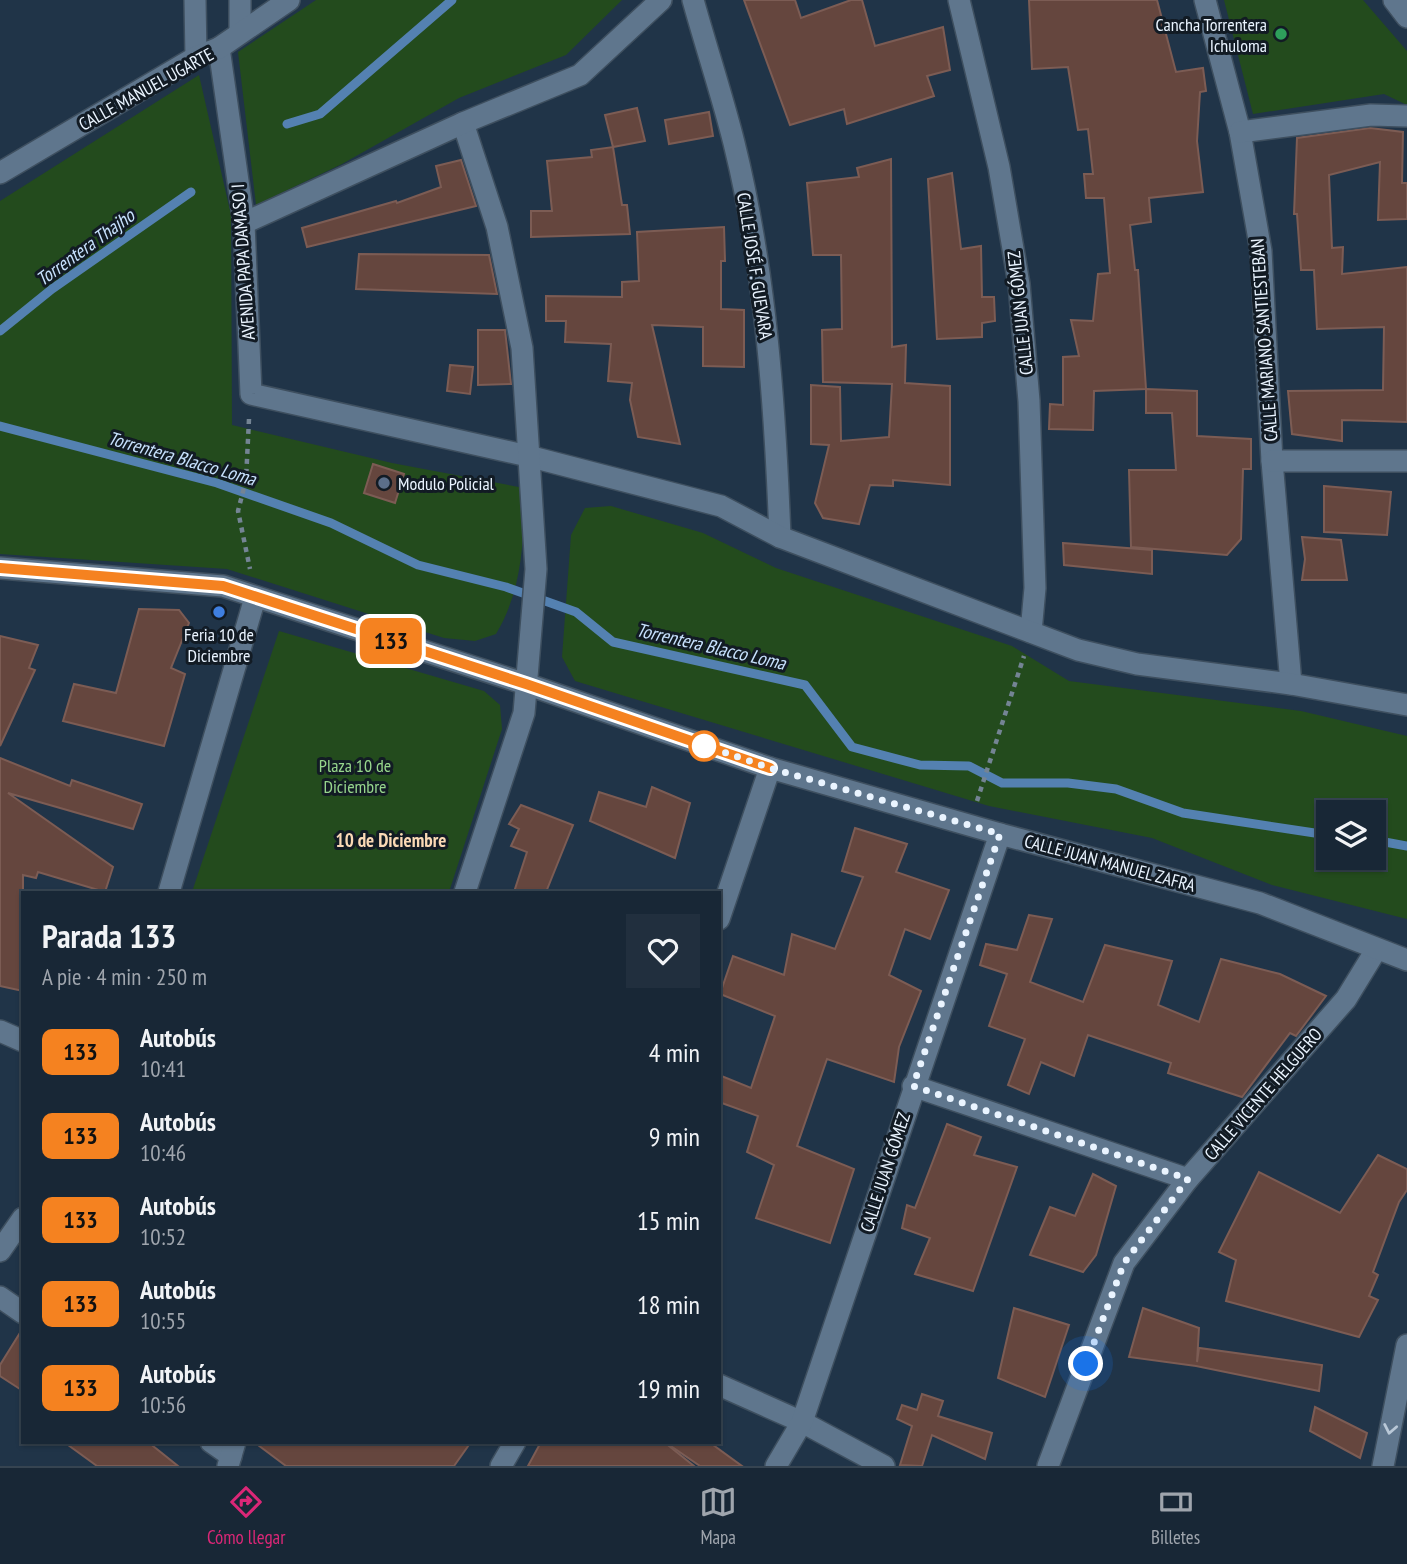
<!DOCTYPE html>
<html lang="es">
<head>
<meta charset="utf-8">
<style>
	:root { --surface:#182736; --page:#212f3e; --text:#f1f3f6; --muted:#9fa5ad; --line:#364451; --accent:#db2777 }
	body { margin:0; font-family:"PT Sans Narrow",sans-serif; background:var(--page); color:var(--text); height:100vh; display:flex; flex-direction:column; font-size:26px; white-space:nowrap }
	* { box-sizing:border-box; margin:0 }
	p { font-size:23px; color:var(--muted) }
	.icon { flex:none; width:38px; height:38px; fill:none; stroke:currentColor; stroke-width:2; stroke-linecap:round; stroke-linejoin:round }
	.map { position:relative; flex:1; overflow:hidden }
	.side { position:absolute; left:21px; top:891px; width:700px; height:553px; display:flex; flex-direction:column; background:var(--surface); border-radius:0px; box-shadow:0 2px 5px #0004,0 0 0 2px var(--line) }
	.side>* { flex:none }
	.badge { padding:0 14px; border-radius:10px; font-size:24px; line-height:46px }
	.tools { position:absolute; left:1316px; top:800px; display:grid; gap:14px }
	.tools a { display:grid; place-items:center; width:70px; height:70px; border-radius:0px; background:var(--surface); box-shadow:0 2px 5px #0004,0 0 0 2px var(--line); font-size:35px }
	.you { position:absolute; width:35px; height:35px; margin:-18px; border:5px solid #fff; border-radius:50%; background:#1a73e8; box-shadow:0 0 0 10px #1a73e833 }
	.map>.badge { position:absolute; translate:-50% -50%; box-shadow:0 0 0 4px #fff }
	.round { display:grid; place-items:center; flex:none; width:74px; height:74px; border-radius:0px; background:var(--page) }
	.head { display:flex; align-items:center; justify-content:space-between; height:119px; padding:0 21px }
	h1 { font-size:33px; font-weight:700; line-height:52px }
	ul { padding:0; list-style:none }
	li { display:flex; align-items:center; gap:21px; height:84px; padding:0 21px }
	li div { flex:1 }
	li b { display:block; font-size:26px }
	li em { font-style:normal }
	li .badge { min-width:77px; font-weight:700; text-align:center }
	.dock { display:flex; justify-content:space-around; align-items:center; height:98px; border-top:2px solid var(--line); background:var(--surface); font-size:19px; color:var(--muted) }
	.dock a { display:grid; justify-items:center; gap:4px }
	.dock .on { color:var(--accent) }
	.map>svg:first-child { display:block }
	.green { fill:#234b1d; fill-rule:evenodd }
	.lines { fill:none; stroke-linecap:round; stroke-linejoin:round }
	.stream { stroke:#5481b1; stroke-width:9 }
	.building { fill:#65463e; stroke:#7c5c54; stroke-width:2 }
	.street-casing { stroke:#3e4f5f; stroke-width:24 }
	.secondary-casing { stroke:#3e4f5f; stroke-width:24 }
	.path { stroke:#748494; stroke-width:4.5; stroke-dasharray:5 5; stroke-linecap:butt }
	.street { stroke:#5f768d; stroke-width:21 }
	.secondary { stroke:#5f768d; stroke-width:21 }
	.oneway { stroke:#b9c8d7 }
	.line-casing { stroke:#fff; stroke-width:16 }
	.line { stroke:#f58220; stroke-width:10 }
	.walk { stroke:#eaf4ff; stroke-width:7; stroke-dasharray:0 12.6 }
	.leisure-dot { fill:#2e9e5b; stroke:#121b24; stroke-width:2.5 }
	.service-dot { fill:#5c6f8a; stroke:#121b24; stroke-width:2.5 }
	.shop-dot { fill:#3f7fe0; stroke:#121b24; stroke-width:2.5 }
	.stop-dot { fill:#fff; stroke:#f58220; stroke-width:3.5 }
	.labels { text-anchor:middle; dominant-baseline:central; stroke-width:6; stroke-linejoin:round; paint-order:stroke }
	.poi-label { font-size:18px; fill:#eaf4ff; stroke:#121b24; text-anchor:end }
	.street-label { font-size:18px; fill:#eaf4ff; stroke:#121b24 }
	.park-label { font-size:18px; fill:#97d68c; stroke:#121b24 }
	.water-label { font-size:19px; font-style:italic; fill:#c8e2fe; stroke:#121b24 }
	.neighbourhood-label { font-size:19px; font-weight:bold; fill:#fad9b5; stroke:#121b24 }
</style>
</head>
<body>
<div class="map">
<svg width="1407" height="1466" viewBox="0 0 1407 1466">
	<rect width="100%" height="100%" fill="#203448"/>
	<g class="green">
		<polygon points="316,0 622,0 566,55 459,98 342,164 256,205 238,52"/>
		<polygon points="1224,0 1363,0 1407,51 1407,105 1384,94 1253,114"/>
		<path d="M199 75 231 215 232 425 392 463 524 488C524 539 523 589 496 634L475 641 444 638 227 569 0 554V201Z"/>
		<path d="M611 506 703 533 776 568 1012 646 1069 681 1301 711 1407 736V919L1272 885 1152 838 989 806 575 681 562 657 571 535 585 508ZM1328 812H1374V858H1328Z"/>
		<polygon points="279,631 484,691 500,705 502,729 449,892 192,892"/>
	</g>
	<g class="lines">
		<g class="stream">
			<polyline points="287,124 320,114 452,0"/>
			<polyline points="0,331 52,289 191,192"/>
			<polyline points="0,426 217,483 331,523 418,565 506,587 576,612 613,642 805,685 852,747 920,765 969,766 1002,783 1068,783 1116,789 1183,813 1328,835"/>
			<polyline points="1374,840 1407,846"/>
		</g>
	</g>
	<g class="building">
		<polygon points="744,0 795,0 801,18 851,0 862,0 875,46 943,27 950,70 927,76 934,96 847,124 844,109 790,125"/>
		<polygon points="1029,0 1157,0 1176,72 1203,68 1206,91 1200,92 1197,141 1203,192 1149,198 1151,222 1130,225 1135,270 1138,270 1146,389 1094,391 1093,430 1049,429 1050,404 1063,405 1063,357 1079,356 1071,320 1093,321 1098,274 1110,273 1104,198 1086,198 1084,174 1093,174 1088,129 1078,130 1068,67 1032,69"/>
		<polygon points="637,108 645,141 613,147 605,115"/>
		<polygon points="709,112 713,136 669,144 665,120"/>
		<polygon points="1370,128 1403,132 1402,183 1407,183 1407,219 1378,220 1380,162 1329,175 1332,248 1343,247 1342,274 1407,267 1407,422 1342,420 1342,441 1292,434 1288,391 1383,390 1384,327 1317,329 1314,270 1301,270 1297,214 1294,214 1297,138"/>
		<polygon points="613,147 622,205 627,205 630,234 531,237 531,211 552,211 547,161 592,157 591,150"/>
		<polygon points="891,159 892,347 906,345 905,383 950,386 950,485 893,480 893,486 870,485 859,524 823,518 815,503 829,445 811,444 811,385 840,387 841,441 889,437 892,384 823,382 822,330 842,329 841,255 813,255 807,183 859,177 857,168"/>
		<polygon points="461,160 476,206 307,247 302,228 396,201 397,203 441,187 436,166"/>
		<polygon points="952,173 961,249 981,246 982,297 994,297 995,321 982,323 982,337 937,339 928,179"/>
		<polygon points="724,227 725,261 721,261 721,309 744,310 744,367 703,366 703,327 652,325 680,444 638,437 630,400 632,383 608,381 611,344 565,342 566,321 546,321 546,296 622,297 622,282 639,281 637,232"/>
		<polygon points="359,254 489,255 497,294 356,289"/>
		<polygon points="478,330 505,330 511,384 478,385"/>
		<polygon points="450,365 473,367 470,394 447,391"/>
		<polygon points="1146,389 1197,391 1197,436 1251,439 1251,469 1243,469 1241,539 1227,555 1131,547 1129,470 1176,470 1172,413 1146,413"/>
		<polygon points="373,464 404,474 395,503 364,493"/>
		<polygon points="1324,486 1391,492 1387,535 1324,532"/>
		<polygon points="1302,537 1341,540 1347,580 1302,580 1305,559"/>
		<polygon points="1063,543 1152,550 1152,574 1064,565"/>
		<polygon points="139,609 179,610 189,623 171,668 185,674 164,746 63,721 74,684 116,693"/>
		<polygon points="0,636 38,645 29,668 35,670 0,746"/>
		<polygon points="0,758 70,786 72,780 142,804 133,829 8,793 113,867 105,892 38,872 36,878 23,875 23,991 0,986"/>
		<polygon points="652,787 690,803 675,858 590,821 599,792 646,807"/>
		<polygon points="521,805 573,825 546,892 514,892 527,852 511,846 519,829 509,824"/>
		<polygon points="855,828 907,844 896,872 949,890 930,939 905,929 889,975 921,991 899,1047 894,1082 827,1059 797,1146 854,1169 830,1243 756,1218 774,1165 747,1152 758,1116 719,1102 719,1075 751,1088 775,1016 720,994 733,956 784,975 792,934 835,949 863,877 842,871"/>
		<polygon points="1029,915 1052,919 1030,982 1083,1002 1105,945 1172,961 1158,1005 1199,1022 1221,959 1280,974 1326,996 1296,1036 1290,1033 1242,1097 1168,1073 1171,1063 1088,1035 1074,1076 1041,1062 1029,1094 1008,1085 1025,1039 989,1026 1007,974 980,965 986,944 1017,950"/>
		<polygon points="947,1124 981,1137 974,1155 1017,1167 973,1291 915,1274 930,1238 902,1228 907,1205 915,1208"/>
		<polygon points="1378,1155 1407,1169 1407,1190 1399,1202 1373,1272 1378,1275 1369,1296 1378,1300 1359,1337 1226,1301 1236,1260 1219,1252 1259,1172 1340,1213"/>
		<polygon points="1093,1174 1116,1186 1096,1255 1083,1272 1030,1255 1050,1207 1075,1216"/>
		<polygon points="1014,1308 1069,1325 1045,1397 998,1378"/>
		<polygon points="1143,1308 1199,1328 1197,1362 1199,1348 1322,1365 1319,1391 1196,1366 1129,1357"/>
		<polygon points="23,1328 23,1391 0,1376 0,1365"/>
		<polygon points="922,1394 943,1401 938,1416 992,1433 985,1459 932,1435 922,1466 900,1465 912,1426 897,1419 902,1405 917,1410"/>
		<polygon points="1315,1407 1367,1433 1360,1458 1310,1431"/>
		<polygon points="64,1442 148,1442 178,1466 97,1466"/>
		<polygon points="254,1442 471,1442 454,1466 286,1466"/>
		<polygon points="541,1442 664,1442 694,1466 528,1466"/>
		<polygon points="665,1442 709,1442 742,1466 700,1466"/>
	</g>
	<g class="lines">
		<g class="street-casing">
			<g id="street">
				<polyline points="195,0 196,57"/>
				<polyline points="240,0 240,33"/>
				<path d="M693 0C706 47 722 95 734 143 766 272 775 405 780 537"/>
				<polyline points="959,0 999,167 1019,284 1029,401 1035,588 1031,632"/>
				<polyline points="1205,0 1240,132 1261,251 1272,461 1291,684"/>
				<polyline points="1394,0 1407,17"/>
				<polyline points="219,48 244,223 251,394 528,456 721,506 780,537 1078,650 1137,664 1291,684 1407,705"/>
				<polyline points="463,123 497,227 522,348 536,569 524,713 465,892"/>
				<polyline points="1240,132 1371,115 1407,116"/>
				<polyline points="0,173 196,57 219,48 289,0"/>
				<polyline points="244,223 463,123 580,75 661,0"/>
				<polyline points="1272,461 1407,461"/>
				<polyline points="169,892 255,598"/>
				<polyline points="719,919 770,768"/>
				<polyline points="0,1031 23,1041"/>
				<polyline points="913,1086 1188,1179"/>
				<polyline points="0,1251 23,1218"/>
				<polyline points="0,1297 23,1313"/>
				<polyline points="719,1385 802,1422 884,1466"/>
				<polyline points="211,1442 231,1456"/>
				<polyline points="228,1466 235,1442"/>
				<polyline points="501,1466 515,1442"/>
				<polyline points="776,1466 802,1422 1000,834"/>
				<polyline points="1048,1466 1124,1263 1188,1179 1346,999 1376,950"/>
				<polyline points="1383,1466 1407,1345"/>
			</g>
		</g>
		<g class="secondary-casing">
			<polyline id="secondary" points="0,568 223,586 526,684 770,768 1000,834 1260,903 1407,960"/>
		</g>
		<g class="path">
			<polyline points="249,419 246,480 238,511 250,569"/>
			<polyline points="977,801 1024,656"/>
		</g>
		<use href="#street" class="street"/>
		<use href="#secondary" class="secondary"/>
	</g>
	<defs><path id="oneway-chevron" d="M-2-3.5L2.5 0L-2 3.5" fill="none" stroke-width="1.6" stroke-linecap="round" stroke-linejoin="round" transform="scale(1.75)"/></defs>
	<use class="oneway" href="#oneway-chevron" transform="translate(1390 1429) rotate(101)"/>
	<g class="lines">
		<g class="line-casing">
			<polyline id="line" points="0,568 223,586 526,684 770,768"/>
		</g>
		<use href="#line" class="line"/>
		<polyline class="walk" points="704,746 697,743 770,768 1000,834 913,1086 1188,1179 1124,1263 1086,1364"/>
	</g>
	<circle class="leisure-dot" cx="1281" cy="34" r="7"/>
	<circle class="service-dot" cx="384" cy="483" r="7"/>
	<circle class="shop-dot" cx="219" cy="612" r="7"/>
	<circle class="stop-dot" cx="704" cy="746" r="14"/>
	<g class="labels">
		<g class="poi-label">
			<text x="1267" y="24">Cancha Torrentera<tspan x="1267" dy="21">Ichuloma</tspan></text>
			<text x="398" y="483" text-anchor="start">Modulo Policial</text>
			<text x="219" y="634" text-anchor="middle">Feria 10 de<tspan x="219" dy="21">Diciembre</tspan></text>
		</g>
		<g class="street-label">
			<text transform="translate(146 89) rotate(-29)">CALLE MANUEL UGARTE</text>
			<text transform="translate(243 262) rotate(-94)">AVENIDA PAPA DAMASO I</text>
			<text transform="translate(755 266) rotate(81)">CALLE JOSÉ F. GUEVARA</text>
			<text transform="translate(1020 313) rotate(-96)">CALLE JUAN GÓMEZ</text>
			<text transform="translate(1264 340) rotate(-94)">CALLE MARIANO SANTIESTEBAN</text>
			<text transform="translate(1110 863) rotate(15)">CALLE JUAN MANUEL ZAFRA</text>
			<text transform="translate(1263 1094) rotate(-49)">CALLE VICENTE HELGUERO</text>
			<text transform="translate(885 1172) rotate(-72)">CALLE JUAN GÓMEZ</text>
		</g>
		<g class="park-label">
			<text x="355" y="765">Plaza 10 de<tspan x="355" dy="21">Diciembre</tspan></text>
		</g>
		<g class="water-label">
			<text transform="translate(85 247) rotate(-36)">Torrentera Thajho</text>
			<text transform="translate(182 458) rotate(16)">Torrentera Blacco Loma</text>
			<text transform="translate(711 646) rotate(13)">Torrentera Blacco Loma</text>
		</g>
		<g class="neighbourhood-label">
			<text x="391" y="840">10 de Diciembre</text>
		</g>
	</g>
</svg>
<div class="tools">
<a><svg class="icon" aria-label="layers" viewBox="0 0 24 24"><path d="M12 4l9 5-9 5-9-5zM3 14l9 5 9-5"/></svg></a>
</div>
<div class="you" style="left:1086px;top:1364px"></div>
<b class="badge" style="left:391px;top:641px;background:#f58220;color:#111">133</b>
<section class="side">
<div class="head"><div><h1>Parada 133</h1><p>A pie · 4 min · 250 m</p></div><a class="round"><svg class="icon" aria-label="heart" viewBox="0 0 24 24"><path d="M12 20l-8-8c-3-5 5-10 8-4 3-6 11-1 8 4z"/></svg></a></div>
<ul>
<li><span class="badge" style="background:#f58220;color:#111">133</span><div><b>Autobús</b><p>10:41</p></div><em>4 min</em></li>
<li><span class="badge" style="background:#f58220;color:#111">133</span><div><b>Autobús</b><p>10:46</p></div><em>9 min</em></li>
<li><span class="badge" style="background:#f58220;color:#111">133</span><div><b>Autobús</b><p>10:52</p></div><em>15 min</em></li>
<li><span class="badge" style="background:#f58220;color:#111">133</span><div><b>Autobús</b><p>10:55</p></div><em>18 min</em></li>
<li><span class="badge" style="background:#f58220;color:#111">133</span><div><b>Autobús</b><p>10:56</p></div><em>19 min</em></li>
</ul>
</section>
</div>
<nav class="dock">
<a class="on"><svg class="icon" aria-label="directions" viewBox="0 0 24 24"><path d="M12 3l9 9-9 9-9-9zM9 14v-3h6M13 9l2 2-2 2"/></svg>Cómo llegar</a>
<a><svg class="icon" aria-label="map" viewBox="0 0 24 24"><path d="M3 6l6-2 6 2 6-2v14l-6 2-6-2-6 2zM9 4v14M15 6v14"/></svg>Mapa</a>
<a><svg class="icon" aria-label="tickets" viewBox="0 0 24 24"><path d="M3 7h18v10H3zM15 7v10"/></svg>Billetes</a>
</nav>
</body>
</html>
